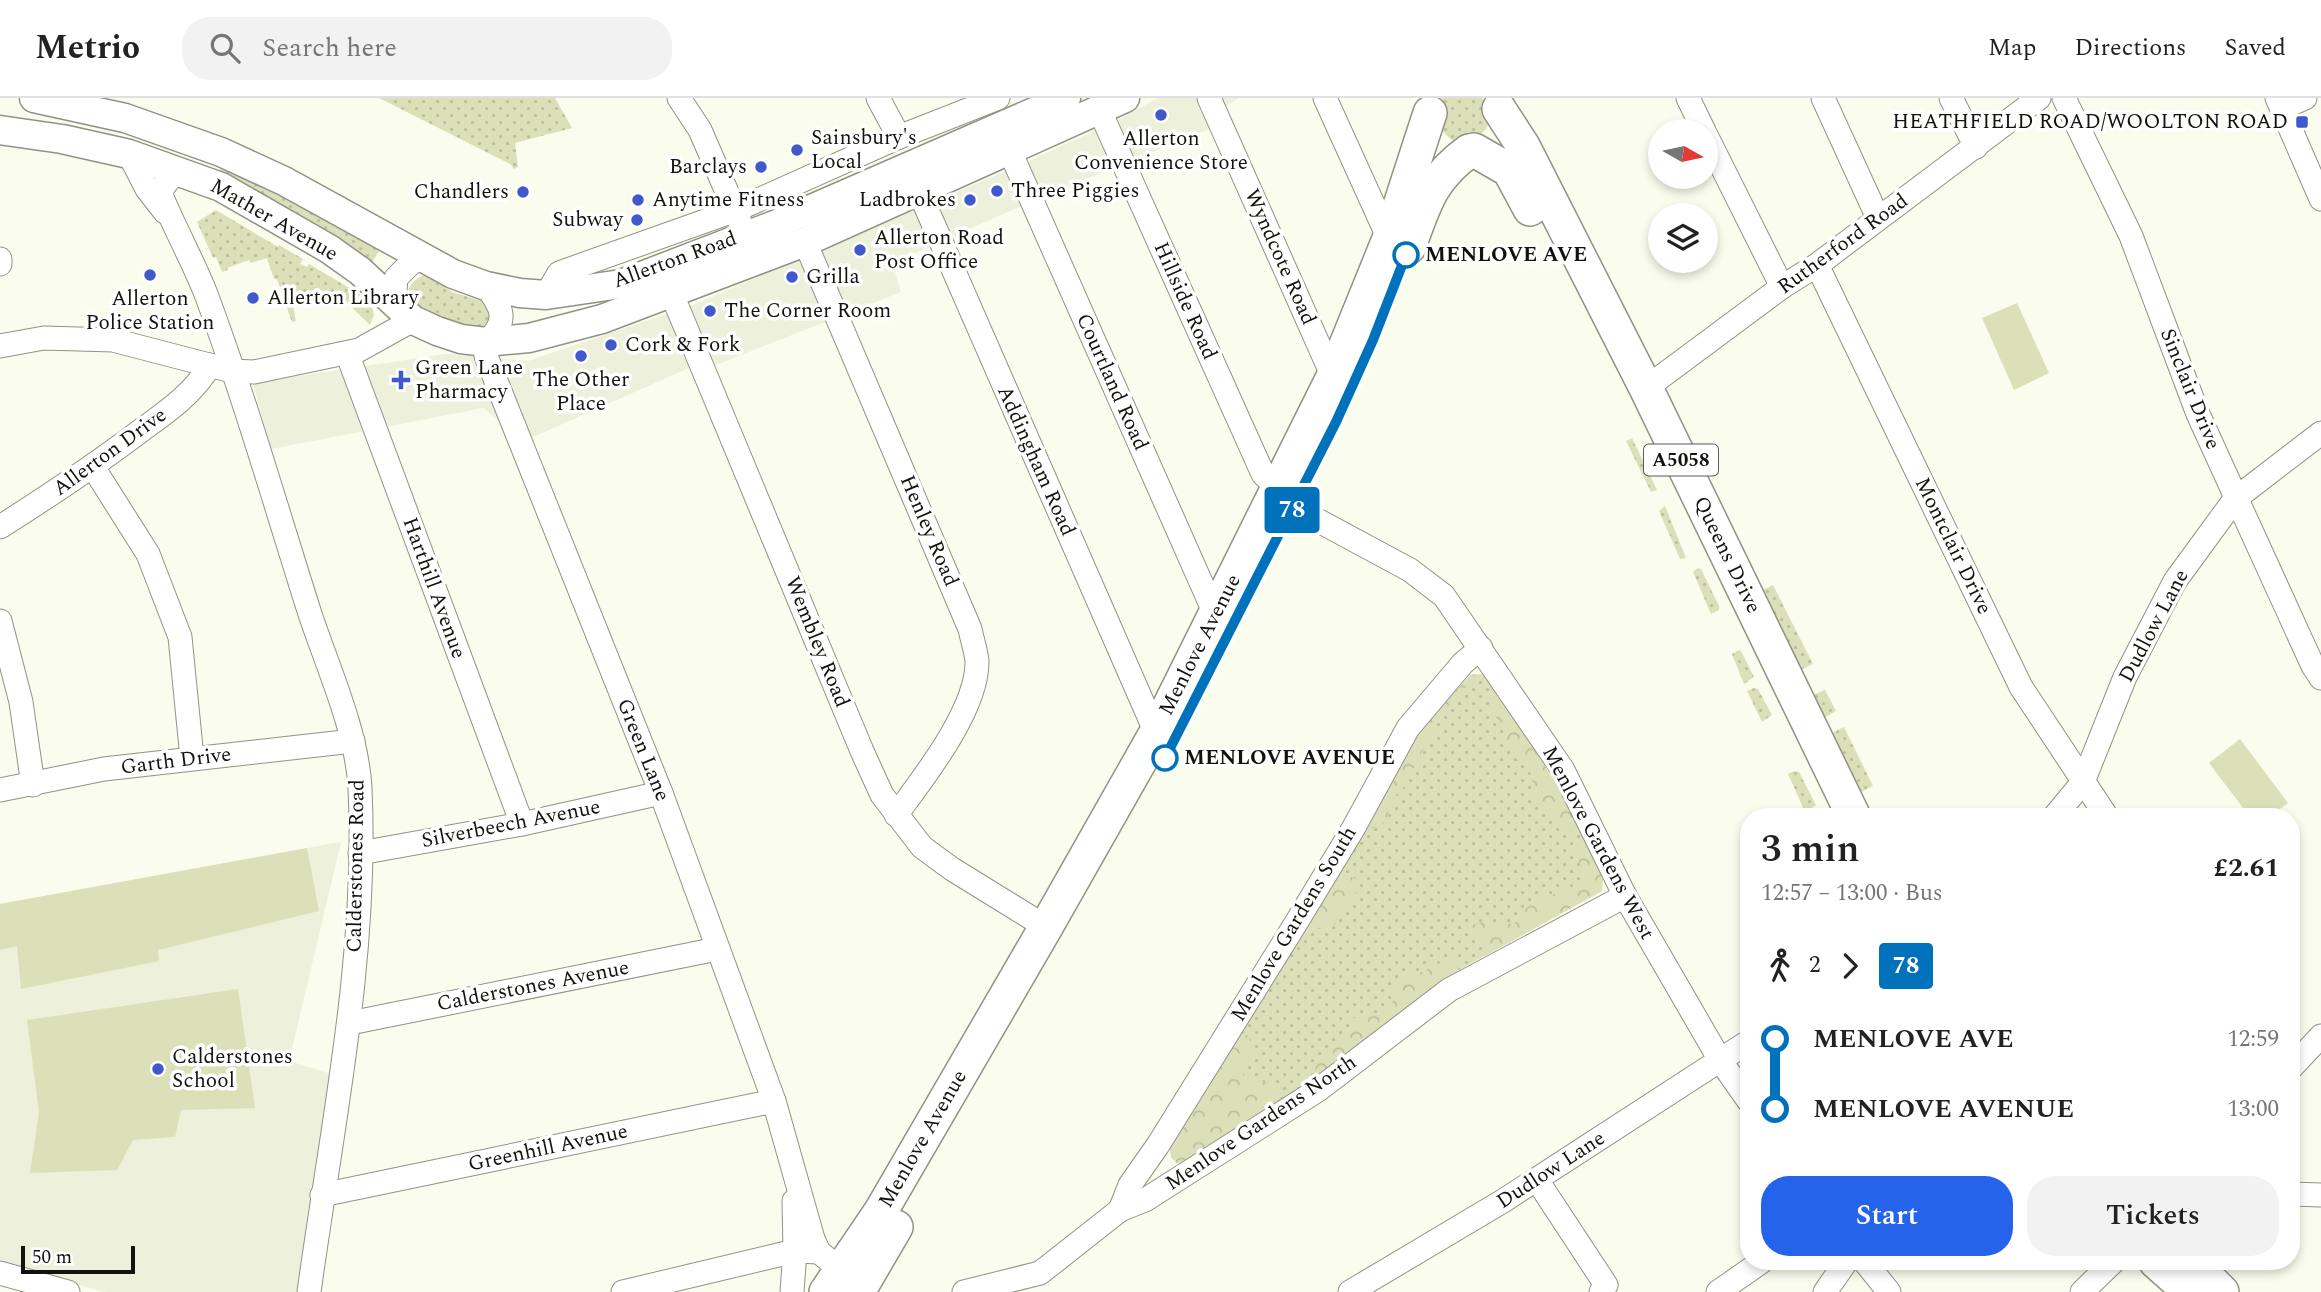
<!DOCTYPE html>
<html lang="en">
<head>
<meta charset="utf-8">
<style>
	:root { --surface:#fff; --page:#f2f2f2; --text:#222; --muted:#767676; --line:#e0e0e0; --accent:#2563eb }
	body { margin:0; font-family:Spectral,serif; background:var(--page); color:var(--text); height:100vh; display:flex; flex-direction:column; font-size:26px; white-space:nowrap }
	* { box-sizing:border-box; margin:0 }
	p { font-size:23px; color:var(--muted) }
	.icon { flex:none; width:38px; height:38px; fill:none; stroke:currentColor; stroke-width:2; stroke-linecap:round; stroke-linejoin:round }
	.map { position:relative; flex:1; overflow:hidden }
	.sheet { position:absolute; left:1740px; top:710px; width:560px; height:462px; display:flex; flex-direction:column; background:var(--surface); border-radius:28px; box-shadow:0 4px 10px #0003 }
	.sheet>* { flex:none }
	.badge { padding:0 14px; border-radius:5px; font-size:24px; line-height:46px }
	.needle { width:46px; rotate:99deg }
	.controls { position:absolute; left:1648px; top:21px; display:grid; gap:14px }
	.controls a { display:grid; place-items:center; width:70px; height:70px; border-radius:50%; background:var(--surface); box-shadow:0 4px 10px #0003; font-size:35px }
	.scale { position:absolute; left:21px; bottom:18px; width:114px; box-sizing:border-box; padding-left:7px; border:4px solid #12130e; border-top:0; font-size:19px; line-height:24px; white-space:nowrap; color:#12130e; -webkit-text-stroke:5px #fff; paint-order:stroke }
	.map>.badge { position:absolute; translate:-50% -50%; box-shadow:0 0 0 4px #fff }
	.legs { display:flex; align-items:center; gap:10px; height:77px; padding:0 21px; font-size:23px }
	.legs p { margin-inline-start:auto }
	.headline { display:flex; align-items:center; justify-content:space-between; height:119px; padding:0 21px }
	h1 { font-size:38px; font-weight:600; line-height:52px }
	.button { display:flex; gap:14px; margin-top:auto; padding:14px 21px }
	.button a { flex:1; height:80px; border-radius:28px; background:var(--accent); color:#fff; font-size:28px; font-weight:600; line-height:80px; text-align:center }
	.button a+a { background:var(--page); color:var(--text) }
	ul { padding:0 21px; list-style:none }
	li { display:flex; align-items:center; gap:24px; height:70px; font-size:26px }
	li i { display:grid; place-items:center; width:10px; height:100%; margin:0 9px; background:currentColor }
	li i::after { content:''; width:18px; height:18px; margin:-9px; border:5px solid; border-radius:50%; background:var(--surface) }
	li p { margin-inline-start:auto }
	li:first-child i { background:linear-gradient(#0000 50%,currentColor 0) }
	li:last-child i { background:linear-gradient(currentColor 50%,#0000 0) }
	header { display:flex; align-items:center; gap:42px; box-sizing:border-box; height:98px; padding:0 35px; background:var(--surface); border-bottom:2px solid var(--line) }
	header strong { font-size:33px }
	nav { display:flex; gap:38px; margin-inline-start:auto; font-size:24px }
	.search { width:490px; height:63px; background:var(--page); display:flex; align-items:center; gap:18px; box-sizing:border-box; padding:0 24px; border-radius:28px; color:var(--muted); font-size:26px }
	.map>svg:first-child { display:block }
	.built { fill:#edf0da }
	.grass { fill:url(#grass-dots) }
	.forest { fill:url(#forest-crowns) }
	.pitch { fill:#dce0b9 }
	.lines { fill:none; stroke-linecap:round; stroke-linejoin:round }
	.minor-casing { stroke:#919285; stroke-width:25 }
	.major-casing { stroke:#919285; stroke-width:31 }
	.highway-casing { stroke:#919285; stroke-width:36 }
	.minor { stroke:#fff; stroke-width:23 }
	.major { stroke:#fff; stroke-width:28 }
	.highway { stroke:#fff; stroke-width:33 }
	.line-1-casing { stroke:#fff; stroke-width:16 }
	.line-1 { stroke:#0072bc; stroke-width:10 }
	.poi-dot { fill:#3f59cc; stroke:#fff; stroke-width:2.5 }
	.stop-1-dot { fill:#fff; stroke:#0072bc; stroke-width:3.5 }
	.labels { text-anchor:middle; dominant-baseline:central; stroke-width:7; stroke-linejoin:round; paint-order:stroke }
	.shield { fill:#fff; stroke:#595a56; stroke-width:2 }
	.shield-label { font-size:19px; font-weight:bold; fill:#12130e }
	.poi-label { font-size:21px; fill:#12130e; stroke:#fff; text-anchor:start }
	.street-label { font-size:21px; fill:#12130e; stroke:#fff }
	.stop-label { font-size:21px; font-weight:bold; fill:#12130e; stroke:#fff; text-anchor:start }
</style>
</head>
<body>
<header>
<strong>Metrio</strong>
<div class="search"><svg class="icon" aria-label="search" viewBox="0 0 24 24"><circle cx="10" cy="10" r="6"/><path d="M15 15l6 6"/></svg>Search here</div>
<nav><a>Map</a><a>Directions</a><a>Saved</a></nav>
</header>
<div class="map">
<svg width="2321" height="1194" viewBox="0 0 2321 1194">
	<defs>
		<pattern id="grass-dots" width="8" height="8" patternUnits="userSpaceOnUse" patternTransform="scale(1.75)"><rect width="8" height="8" fill="#dce0b9"/><path d="M2 2h.1M6 6h.1" fill="none" stroke="#bcbf9e" stroke-width="1.8" stroke-linecap="round"/></pattern>
		<pattern id="forest-crowns" width="20" height="18" patternUnits="userSpaceOnUse" patternTransform="scale(1.75)"><rect width="20" height="18" fill="#dce0b9"/><path d="M2 6a3 3 0 1 1 6 0M12 15a3 3 0 1 1 6 0" fill="none" stroke="#bcbf9e"/></pattern>
	</defs>
	<rect width="100%" height="100%" fill="#fafced"/>
	<g class="built">
		<polygon points="1158,0 1238,0 1215,17 1217,28 1042,99 892,165 901,194 711,269 691,269 524,343 483,310 271,351 253,285 446,256 528,263 693,207 1027,64 1120,21"/>
		<polygon points="341,744 289,963 341,979 308,1194 106,1194 0,1167 0,806"/>
	</g>
	<g class="grass">
		<polygon points="379,0 555,0 572,30 515,45 518,69 514,71 510,66"/>
		<path d="M1443 0H1482C1486 5 1487 9 1488 16 1493 38 1471 40 1454 43 1439 35 1433 15 1443 0Z"/>
		<polygon points="222,65 382,148 370,168 222,82 220,72"/>
		<polygon points="216,112 278,149 279,147 303,161 300,166 307,169 309,166 366,200 373,212 374,217 370,227 345,203 340,202 293,208 296,223 292,224 277,181 274,181 267,160 251,165 249,162 227,170 228,172 222,174 216,159 213,160 197,124"/>
		<path d="M423 177 428 178 452 194 485 204 489 207 492 223 483 233 435 222 407 201C407 189 413 183 423 177Z"/>
		<polygon points="1632,340 1657,392 1651,394 1626,343"/>
		<polygon points="1665,408 1686,460 1680,461 1659,413"/>
		<polygon points="1698,470 1701,471 1719,508 1719,512 1711,516 1693,474"/>
		<polygon points="1773,487 1813,566 1796,574 1757,495"/>
		<polygon points="1739,552 1741,553 1754,579 1744,586 1732,556"/>
		<path d="M1482 576C1496 592 1507 611 1519 629 1543 666 1603 752 1602 793L1457 873 1293 994 1177 1065 1171 1059 1170 1049 1310 825 1419 634 1428 621 1471 577Z"/>
		<polygon points="1754,590 1758,591 1772,617 1762,624 1747,593"/>
		<polygon points="1825,592 1836,613 1820,622 1808,599"/>
		<polygon points="1844,629 1873,688 1857,696 1828,637"/>
		<polygon points="1794,673 1799,674 1816,707 1805,714 1788,676"/>
	</g>
	<g class="forest">
		<polygon points="1477,576 1477,582 1472,588 1463,590 1460,602 1450,606 1436,624 1434,640 1422,653 1417,667 1409,674 1404,689 1394,699 1389,707 1388,720 1380,729 1372,730 1366,727 1428,621 1471,577"/>
		<path d="M1496 594 1550 676 1581 730 1574 733 1568 732 1536 704C1531 682 1536 672 1514 659L1505 630 1488 610 1491 598Z"/>
		<path d="M1581 740 1587 742 1603 782 1602 793 1485 858 1482 853 1483 845 1470 837 1472 827C1489 821 1497 827 1514 826 1519 820 1523 813 1529 808 1546 794 1570 798 1584 780L1574 748Z"/>
		<polygon points="1339,775 1357,781 1356,794 1332,830 1323,832 1310,825"/>
		<path d="M1446 863H1455L1457 873 1316 978 1315 971 1318 961C1338 947 1347 948 1351 921 1366 915 1377 918 1392 908L1395 885 1403 876 1424 874 1432 868Z"/>
		<path d="M1242 935 1249 938 1252 955 1245 967 1243 977 1247 981C1262 982 1275 985 1283 1000L1188 1065H1177L1171 1059 1170 1049Z"/>
	</g>
	<g class="pitch">
		<polygon points="2017,205 2049,275 2014,292 1982,220"/>
		<polygon points="2240,641 2288,705 2269,719 2250,719 2209,665"/>
		<polygon points="307,750 319,813 158,852 159,863 21,891 17,848 0,852 0,806"/>
		<polygon points="238,891 255,1010 181,1012 175,1039 133,1042 117,1072 30,1075 39,1014 27,922"/>
	</g>
	<g class="lines">
		<g class="minor-casing">
			<g id="minor">
				<polyline points="679,0 700,32 740,124"/>
				<polyline points="878,0 899,39"/>
				<polyline points="1209,0 1333,279"/>
				<polyline points="1325,0 1389,141"/>
				<polyline points="1688,0 1704,33"/>
				<polyline points="1823,0 1878,120"/>
				<polyline points="1951,0 1976,49"/>
				<polyline points="2064,0 2131,138 2198,316 2313,568 2321,580"/>
				<polyline points="2277,0 2321,101"/>
				<polyline points="2282,10 2305,0"/>
				<polyline points="1099,11 1263,376 1278,390"/>
				<polyline points="1706,37 1782,189"/>
				<polyline points="1009,51 1215,516"/>
				<polyline points="129,56 147,91 165,114"/>
				<path d="M177 72 163 89 161 97C175 131 193 163 206 196 245 301 276 409 310 516 328 570 357 633 360 690 368 860 332 1027 309 1194"/>
				<polyline points="918,91 1156,635"/>
				<path d="M805 144 970 531C972 541 976 553 977 563 978 611 924 679 896 717"/>
				<polyline points="0,161 0,166"/>
				<polyline points="1817,167 2021,589 2107,719"/>
				<path d="M486 188C503 210 509 224 486 244V258L661 695 774 1003 813 1141 819 1154 841 1172"/>
				<polyline points="671,194 862,653 882,697 922,749 952,771 1046,829"/>
				<polyline points="546,197 559,175 736,112 899,39 998,0"/>
				<polyline points="394,204 396,180 412,164 426,161"/>
				<polyline points="0,248 44,240 113,242 232,273 254,274 359,252 413,222"/>
				<polyline points="347,255 522,726"/>
				<polyline points="1646,290 1782,189 1817,167 2039,0"/>
				<polyline points="93,369 148,456 180,539 192,660"/>
				<polyline points="1293,409 1410,472 1444,498 1563,672 1625,798 1720,962 1748,1002"/>
				<path d="M0 429C49 398 97 366 143 331 168 313 195 294 210 267"/>
				<polyline points="0,523 21,604 33,687"/>
				<polyline points="0,692 104,671 353,643"/>
				<polyline points="2054,719 2083,684 2125,579 2175,483 2235,401 2321,335"/>
				<polyline points="360,755 522,726 661,695"/>
				<polyline points="350,925 717,851"/>
				<polyline points="2291,970 2321,938"/>
				<polyline points="1537,1082 1606,1187 1601,1194"/>
				<polyline points="2291,1096 2321,1097"/>
				<polyline points="322,1097 774,1003"/>
				<polyline points="1120,1112 1130,1087 1158,1047 1296,825 1353,731 1408,630 1463,565 1481,550"/>
				<polyline points="1865,1164 1889,1194"/>
				<polyline points="0,1175 68,1194"/>
				<polyline points="623,1194 795,1153 819,1154"/>
				<polyline points="792,1194 795,1153 794,1103"/>
				<polyline points="964,1194 1040,1175 1120,1112 1145,1102 1318,992 1449,892 1625,798"/>
				<polyline points="1350,1194 1503,1103 1748,944"/>
				<polyline points="1718,1194 1761,1164"/>
				<polyline points="1825,1194 1846,1164"/>
				<polyline points="2082,1194 2113,1164"/>
			</g>
		</g>
		<g class="major-casing">
			<g id="major">
				<polyline points="34,0 125,20 221,54 284,83 453,176 486,188 520,195 546,197 621,186 777,126 1066,0"/>
				<polyline points="0,32 62,41 129,56 221,89 329,151 360,173 413,222 437,233 461,241 486,244 529,240 602,221 805,144 1125,0"/>
			</g>
		</g>
		<g class="highway-casing">
			<g id="highway">
				<polyline points="1499,11 1523,48 1646,290 1854,719"/>
				<polyline points="1474,52 1509,72 1530,111"/>
				<path d="M1409 149C1424 107 1431 80 1469 53"/>
				<polyline points="2156,1164 2190,1194"/>
				<polyline points="2192,1164 2222,1194"/>
				<polyline points="826,1194 881,1113 1046,829 1156,635 1333,279 1389,141 1430,15"/>
				<polyline points="858,1194 896,1129"/>
			</g>
		</g>
		<use href="#minor" class="minor"/>
		<use href="#major" class="major"/>
		<use href="#highway" class="highway"/>
	</g>
	<g class="lines">
		<g class="line-1-casing">
			<polyline id="line-1" points="1165,660 1336,324 1373,242 1406,157"/>
		</g>
		<use href="#line-1" class="line-1"/>
	</g>
	<g class="poi-dot">
		<circle cx="1161" cy="17" r="7"/>
		<rect x="2295" y="17" width="14" height="14" rx="3.5"/>
		<circle cx="797" cy="52" r="7"/>
		<circle cx="761" cy="69" r="7"/>
		<circle cx="997" cy="93" r="7"/>
		<circle cx="523" cy="94" r="7"/>
		<circle cx="638" cy="102" r="7"/>
		<circle cx="970" cy="102" r="7"/>
		<circle cx="637" cy="122" r="7"/>
		<circle cx="860" cy="152" r="7"/>
		<circle cx="150" cy="177" r="7"/>
		<circle cx="792" cy="179" r="7"/>
		<circle cx="253" cy="200" r="7"/>
		<circle cx="710" cy="213" r="7"/>
		<circle cx="611" cy="247" r="7"/>
		<circle cx="581" cy="258" r="7"/>
		<path d="M397.5 271.5h7v7h7v7h-7v7h-7v-7h-7v-7h7z"/>
		<circle cx="158" cy="971" r="7"/>
	</g>
	<g class="stop-1-dot">
		<circle cx="1406" cy="157" r="12"/>
		<circle cx="1165" cy="660" r="12"/>
	</g>
	<g class="labels">
		<rect class="shield" x="1644" y="346.5" width="74" height="31" rx="5"/>
		<g class="shield-label">
			<text x="1681" y="362">A5058</text>
		</g>
		<g class="poi-label">
			<text x="2288" y="24" text-anchor="end">HEATHFIELD ROAD/WOOLTON ROAD</text>
			<text x="811" y="40">Sainsbury's<tspan x="811" dy="24">Local</tspan></text>
			<text x="1161" y="41" text-anchor="middle">Allerton<tspan x="1161" dy="24">Convenience Store</tspan></text>
			<text x="747" y="69" text-anchor="end">Barclays</text>
			<text x="1011" y="93">Three Piggies</text>
			<text x="509" y="94" text-anchor="end">Chandlers</text>
			<text x="652" y="102">Anytime Fitness</text>
			<text x="956" y="102" text-anchor="end">Ladbrokes</text>
			<text x="623" y="122" text-anchor="end">Subway</text>
			<text x="874" y="140">Allerton Road<tspan x="874" dy="24">Post Office</tspan></text>
			<text x="806" y="179">Grilla</text>
			<text x="267" y="200">Allerton Library</text>
			<text x="150" y="201" text-anchor="middle">Allerton<tspan x="150" dy="24">Police Station</tspan></text>
			<text x="724" y="213">The Corner Room</text>
			<text x="625" y="247">Cork &amp; Fork</text>
			<text x="415" y="270">Green Lane<tspan x="415" dy="24">Pharmacy</tspan></text>
			<text x="581" y="282" text-anchor="middle">The Other<tspan x="581" dy="24">Place</tspan></text>
			<text x="172" y="959">Calderstones<tspan x="172" dy="24">School</tspan></text>
		</g>
		<g class="street-label">
			<text transform="translate(274 122) rotate(30)">Mather Avenue</text>
			<text transform="translate(1843 146) rotate(-36)">Rutherford Road</text>
			<text transform="translate(1280 159) rotate(66)">Wyndcote Road</text>
			<text transform="translate(675 162) rotate(-20)">Allerton Road</text>
			<text transform="translate(1185 203) rotate(66)">Hillside Road</text>
			<text transform="translate(1112 284) rotate(66)">Courtland Road</text>
			<text transform="translate(2190 291) rotate(68)">Sinclair Drive</text>
			<text transform="translate(110 354) rotate(-36)">Allerton Drive</text>
			<text transform="translate(1036 363) rotate(66)">Addingham Road</text>
			<text transform="translate(929 433) rotate(67)">Henley Road</text>
			<text transform="translate(1953 448) rotate(64)">Montclair Drive</text>
			<text transform="translate(1727 457) rotate(64)">Queens Drive</text>
			<text transform="translate(434 490) rotate(70)">Harthill Avenue</text>
			<text transform="translate(2154 528) rotate(-62)">Dudlow Lane</text>
			<text transform="translate(817 544) rotate(68)">Wembley Road</text>
			<text transform="translate(1200 547) rotate(-63)">Menlove Avenue</text>
			<text transform="translate(643 652) rotate(68)">Green Lane</text>
			<text transform="translate(176 663) rotate(-7)">Garth Drive</text>
			<text transform="translate(511 726) rotate(-11)">Silverbeech Avenue</text>
			<text transform="translate(1598 745) rotate(62)">Menlove Gardens West</text>
			<text transform="translate(356 768) rotate(-89)">Calderstones Road</text>
			<text transform="translate(1294 826) rotate(-59)">Menlove Gardens South</text>
			<text transform="translate(533 888) rotate(-11)">Calderstones Avenue</text>
			<text transform="translate(1261 1025) rotate(-34)">Menlove Gardens North</text>
			<text transform="translate(923 1041) rotate(-60)">Menlove Avenue</text>
			<text transform="translate(548 1050) rotate(-12)">Greenhill Avenue</text>
			<text transform="translate(1551 1072) rotate(-33)">Dudlow Lane</text>
		</g>
		<g class="stop-label">
			<text x="1425" y="157">MENLOVE AVE</text>
			<text x="1184" y="660">MENLOVE AVENUE</text>
		</g>
	</g>
</svg>
<div class="controls">
<a><svg class="needle" viewBox="-14 -14 28 28"><path d="M0-13l5 13h-10z" fill="#e53935"/><path d="M0 13l5-13h-10z" fill="#767676"/></svg></a>
<a><svg class="icon" aria-label="layers" viewBox="0 0 24 24"><path d="M12 4l9 5-9 5-9-5zM3 14l9 5 9-5"/></svg></a>
</div>
<div class="scale">50 m</div>
<b class="badge" style="left:1292px;top:412px;background:#0072bc;color:#fff">78</b>
<section class="sheet">
<div class="headline"><div><h1>3 min</h1><p>12:57 – 13:00 · Bus</p></div><b>£2.61</b></div>
<div class="legs"><svg class="icon" aria-label="walk" viewBox="0 0 24 24"><circle cx="13" cy="4" r="2"/><path d="M13 8l-2 6 4 7M11 14l-3 7M7 12l3-4h3l4 4"/></svg>2<svg class="icon" aria-label="forward" viewBox="0 0 24 24"><path d="M9 5l7 7-7 7"/></svg><b class="badge" style="background:#0072bc;color:#fff">78</b></div>
<ul>
<li><i style="color:#0072bc"></i><b>MENLOVE AVE</b><p>12:59</p></li>
<li><i style="color:#0072bc"></i><b>MENLOVE AVENUE</b><p>13:00</p></li>
</ul>
<div class="button"><a>Start</a><a>Tickets</a></div>
</section>
</div>
</body>
</html>
